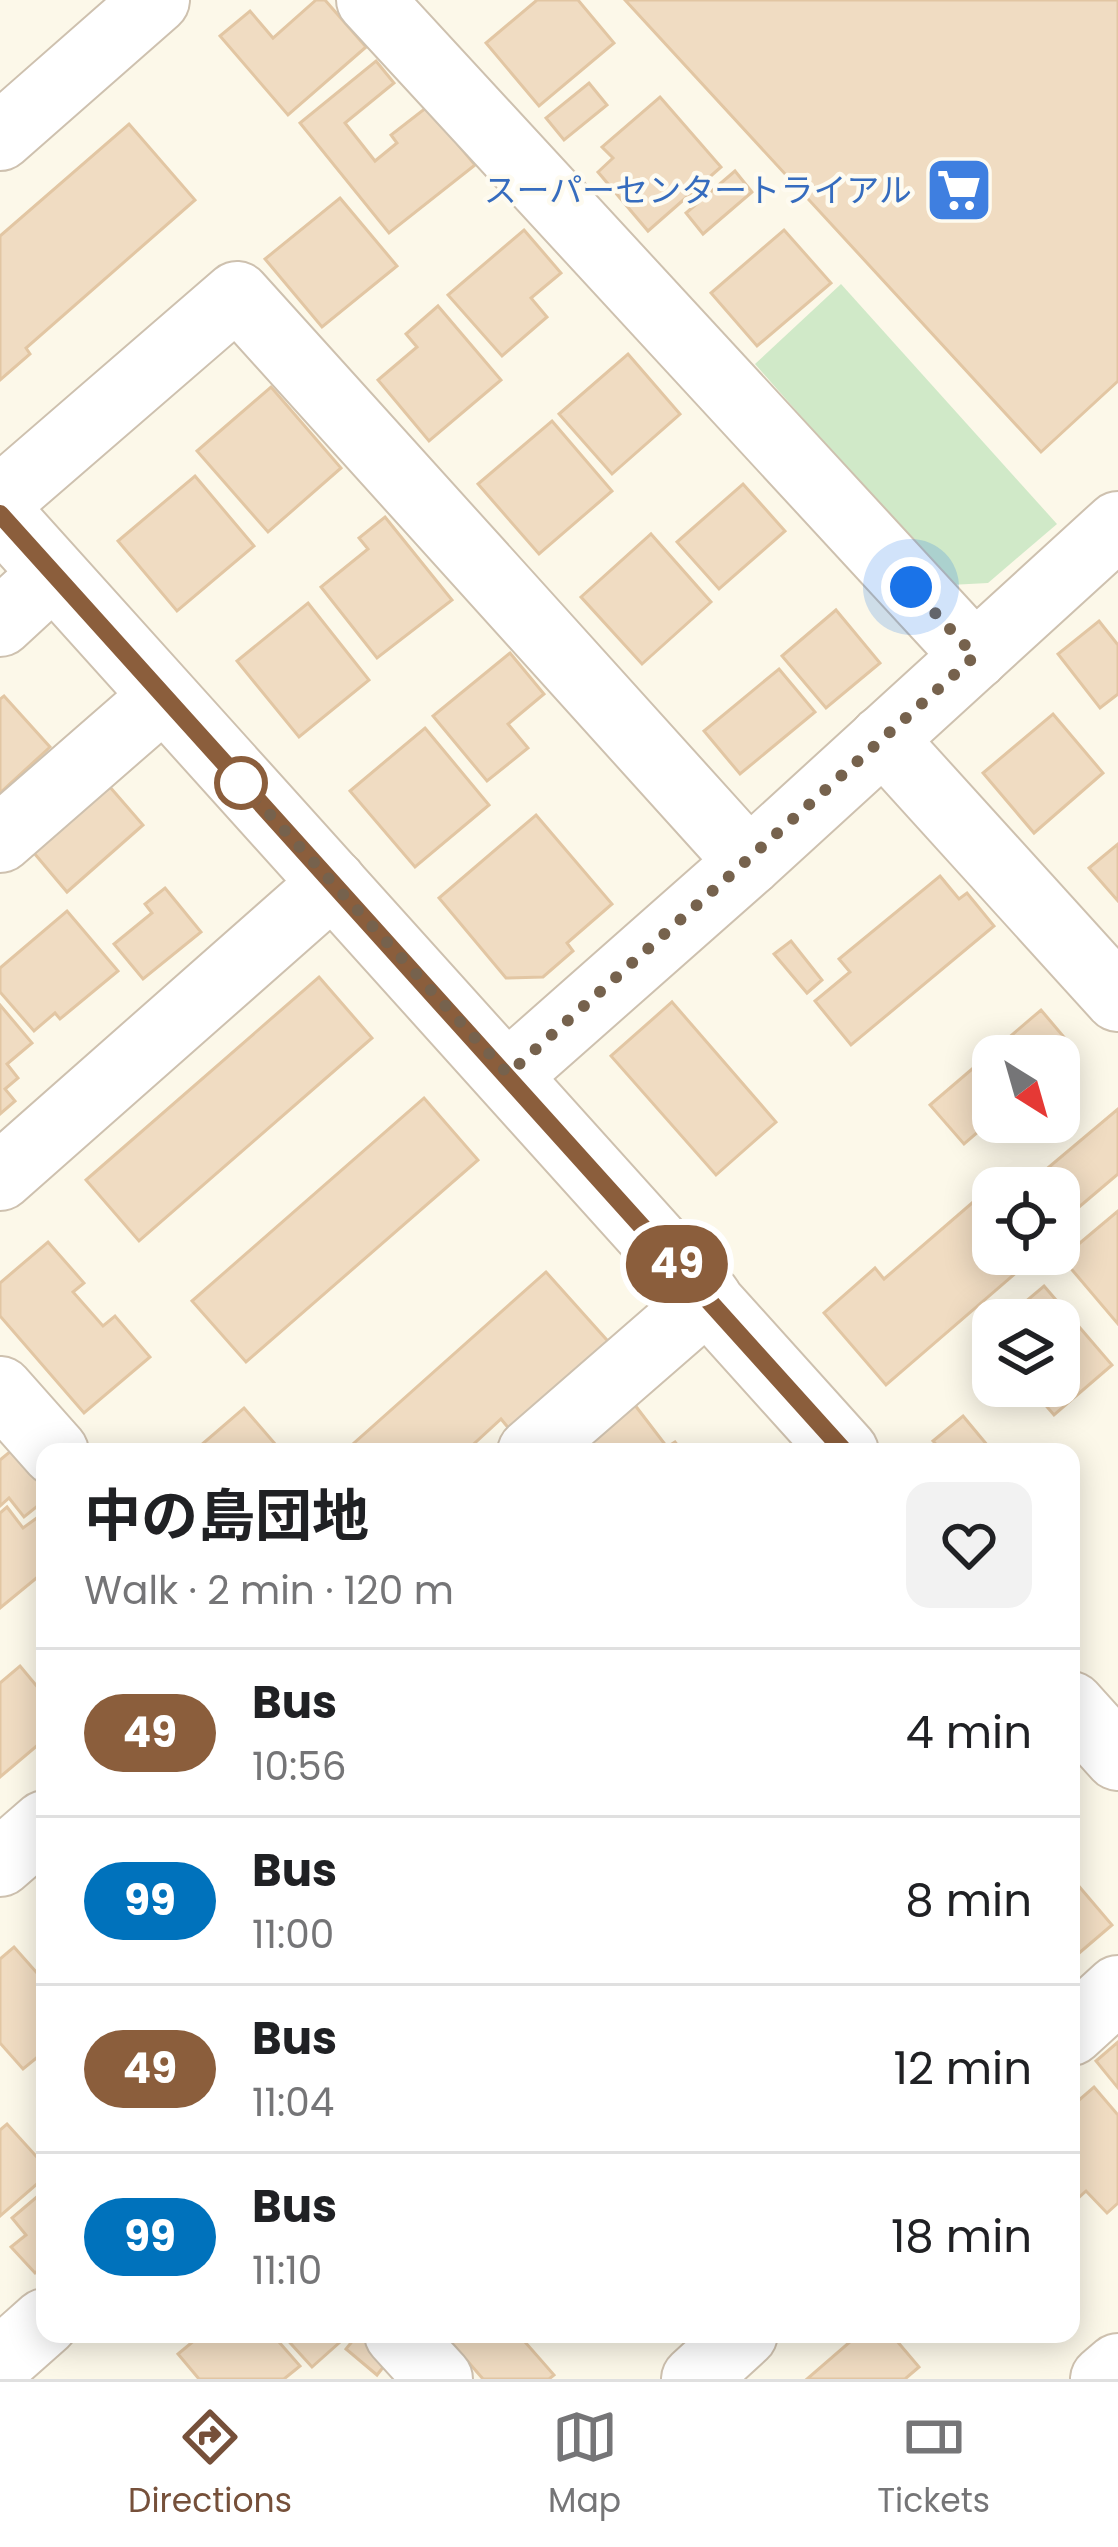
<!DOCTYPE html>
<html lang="en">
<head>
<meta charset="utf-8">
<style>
	:root { --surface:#fff; --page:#f2f2f2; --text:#202124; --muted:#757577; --line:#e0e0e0; --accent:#76503a }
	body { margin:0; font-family:Poppins,"Noto Sans JP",sans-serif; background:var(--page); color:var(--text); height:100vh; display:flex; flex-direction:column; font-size:45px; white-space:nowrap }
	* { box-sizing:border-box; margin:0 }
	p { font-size:39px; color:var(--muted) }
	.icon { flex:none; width:66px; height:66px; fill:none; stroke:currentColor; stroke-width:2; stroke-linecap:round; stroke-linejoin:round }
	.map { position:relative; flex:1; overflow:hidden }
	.drawer { position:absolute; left:36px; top:1443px; width:1044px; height:900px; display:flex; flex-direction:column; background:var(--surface); border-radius:24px; box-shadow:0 6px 30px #0003 }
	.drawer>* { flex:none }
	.badge { padding:0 24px; border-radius:39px; font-size:42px; line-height:78px }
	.needle { width:78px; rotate:143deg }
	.tools { position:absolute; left:972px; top:1035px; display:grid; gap:24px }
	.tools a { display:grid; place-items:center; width:108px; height:108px; border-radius:24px; background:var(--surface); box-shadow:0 6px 30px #0003; font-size:60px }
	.you { position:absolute; width:60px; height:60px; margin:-30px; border:9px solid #fff; border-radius:50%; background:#1a73e8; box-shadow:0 0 0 18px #1a73e833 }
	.map>.badge { position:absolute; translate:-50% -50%; box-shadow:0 0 0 6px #fff }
	.round { display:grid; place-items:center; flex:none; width:126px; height:126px; border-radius:24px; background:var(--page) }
	.headline { display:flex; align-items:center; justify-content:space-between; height:204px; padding:0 48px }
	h1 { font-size:57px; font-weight:700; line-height:90px }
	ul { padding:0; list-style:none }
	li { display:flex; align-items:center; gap:36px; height:168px; padding:0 48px; border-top:3px solid var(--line) }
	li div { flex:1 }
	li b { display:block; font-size:45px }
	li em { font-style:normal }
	li .badge { min-width:132px; font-weight:700; text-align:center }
	.tab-bar { display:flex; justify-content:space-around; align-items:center; height:168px; border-top:3px solid var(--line); background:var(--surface); font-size:33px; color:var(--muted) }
	.tab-bar a { display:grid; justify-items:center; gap:6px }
	.tab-bar .selected { color:var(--accent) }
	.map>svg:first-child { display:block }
	.green { fill:#d0e9c8 }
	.building { fill:#f0dcc2; stroke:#e2c6a3; stroke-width:3 }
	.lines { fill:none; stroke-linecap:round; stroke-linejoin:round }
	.minor-casing { stroke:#cec1af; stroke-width:70 }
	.minor { stroke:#fff; stroke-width:66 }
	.line-casing { stroke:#fff; stroke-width:27 }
	.line { stroke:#8b5e3c; stroke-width:18 }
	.walk { stroke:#76624d; stroke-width:12; stroke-dasharray:0 21.6 }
	.stop-dot { fill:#fff; stroke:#8b5e3c; stroke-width:6 }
	.labels { text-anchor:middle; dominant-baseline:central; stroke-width:9; stroke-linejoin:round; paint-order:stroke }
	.shop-label { font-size:33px; fill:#366cbe; stroke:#fefbf0; text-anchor:end }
</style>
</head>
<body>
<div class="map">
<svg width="1118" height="2379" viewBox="0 0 1118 2379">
	<rect width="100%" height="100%" fill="#fcf8e9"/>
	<polygon class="green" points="841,284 1057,524 988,583 950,585 755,364"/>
	<g class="building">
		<polygon points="316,0 325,0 366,47 288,115 220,36 250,11 273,38"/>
		<polygon points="537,0 578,0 614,43 539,106 486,43"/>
		<polygon points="625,0 1118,0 1118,381 1041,452"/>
		<polygon points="376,61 394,83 345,123 375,161 397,143 391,135 427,107 475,165 389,233 300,123"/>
		<polygon points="589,83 607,105 564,140 546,118"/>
		<polygon points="660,97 721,167 648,231 598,172 613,158 602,147"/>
		<polygon points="129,124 195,200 26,348 30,354 0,380 0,236"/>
		<polygon points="735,171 752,192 703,234 686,213"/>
		<polygon points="340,198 397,266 322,327 265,259"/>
		<polygon points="524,230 561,273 531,298 547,317 502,356 448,295"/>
		<polygon points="784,230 831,283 757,346 711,293"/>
		<polygon points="438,306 501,380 429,441 378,380 417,347 406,334"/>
		<polygon points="628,354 680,414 612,474 559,414"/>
		<polygon points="271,387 341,468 268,532 197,451"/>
		<polygon points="552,421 612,491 539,554 478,484"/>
		<polygon points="195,476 254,546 177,611 118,541"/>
		<polygon points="743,484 785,531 719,589 677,542"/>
		<polygon points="385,517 452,600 377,658 321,587 368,549 359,538"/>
		<polygon points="651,534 711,602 642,664 581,597"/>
		<polygon points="308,603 369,680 299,737 237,661"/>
		<polygon points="836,610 880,663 826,708 782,656"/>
		<polygon points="1099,621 1118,645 1118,694 1100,708 1058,654"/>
		<polygon points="510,653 544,694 508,724 528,748 487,781 433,716"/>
		<polygon points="779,669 815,712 740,774 704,731"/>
		<polygon points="4,696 50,747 0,793 0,699"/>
		<polygon points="1053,714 1103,773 1034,833 983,773"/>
		<polygon points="425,728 489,805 415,867 350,791"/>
		<polygon points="103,779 143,825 67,892 28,846"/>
		<polygon points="536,815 612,904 567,943 573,951 543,977 506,978 439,898"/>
		<polygon points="1118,844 1118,901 1089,868"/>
		<polygon points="940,876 959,899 967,893 994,926 851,1045 815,1001 850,972 839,959"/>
		<polygon points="165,888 201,932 143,979 114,944 152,913 145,904"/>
		<polygon points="67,911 118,971 60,1019 55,1013 34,1031 0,992 0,968"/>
		<polygon points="791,941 822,980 807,993 774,954"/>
		<polygon points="319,977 372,1038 139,1241 86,1180"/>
		<polygon points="672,1002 776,1122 716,1175 611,1056"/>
		<polygon points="0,1005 32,1043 7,1064 18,1078 5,1089 15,1101 0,1114"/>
		<polygon points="1041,1010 1074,1049 1059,1062 1059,1056 993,1056 993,1119 964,1144 930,1105"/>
		<polygon points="424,1098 478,1160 246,1362 192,1301"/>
		<polygon points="1118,1109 1118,1174 1059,1224 1059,1188 1024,1188"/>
		<polygon points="979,1197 993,1214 993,1254 1027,1254 1032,1259 886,1385 824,1313 875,1268 884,1279"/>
		<polygon points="1118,1211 1118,1324 1062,1258"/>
		<polygon points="48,1242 84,1283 73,1292 103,1326 115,1316 150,1357 84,1413 0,1316 0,1283"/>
		<polygon points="546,1272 614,1348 515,1436 501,1419 465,1452 344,1452"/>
		<polygon points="1044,1286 1112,1365 1054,1415 1029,1386 1059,1386 1059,1320 1004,1320"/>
		<polygon points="631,1400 667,1447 675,1442 683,1452 564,1452"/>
		<polygon points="244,1408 282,1452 193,1452"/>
		<polygon points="963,1416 993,1452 943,1452 933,1441"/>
		<polygon points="12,1450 45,1490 45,1500 24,1517 9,1498 0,1506 0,1460"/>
		<polygon points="7,1507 23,1528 45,1512 45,1571 0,1608 0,1513"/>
		<polygon points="20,1666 45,1696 45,1739 0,1777 0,1683"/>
		<polygon points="1071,1877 1112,1925 1071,1960"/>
		<polygon points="14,1947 45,1982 45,2051 23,2069 0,2043 0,1959"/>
		<polygon points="1118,2042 1118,2088 1096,2061"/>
		<polygon points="1094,2087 1118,2115 1118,2203 1107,2213 1086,2191 1075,2201 1071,2196 1071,2107"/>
		<polygon points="7,2124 45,2166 45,2177 0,2216 0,2130"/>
		<polygon points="45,2190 45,2264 35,2273 11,2247 26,2235 12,2218"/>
		<polygon points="202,2334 272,2334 300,2366 284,2379 199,2379 178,2354"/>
		<polygon points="282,2334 349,2334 312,2367"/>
		<polygon points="358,2334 366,2334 392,2356 377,2375 346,2349"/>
		<polygon points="444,2334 518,2334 554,2375 549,2379 483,2379"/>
		<polygon points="859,2334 891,2334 919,2367 905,2379 807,2379"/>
	</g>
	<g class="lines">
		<g class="minor-casing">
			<g id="minor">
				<polyline points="370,0 975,656"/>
				<polyline points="0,137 156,0"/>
				<polyline points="0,500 237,295 749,862"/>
				<polyline points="0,514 845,1452"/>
				<polyline points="0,623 52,575"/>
				<polyline points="883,739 1118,998"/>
				<polyline points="0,839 163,697"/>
				<polyline points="509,1074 749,862 1118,525"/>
				<polyline points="0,1177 333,883"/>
				<polyline points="0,1390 55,1452"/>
				<polyline points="531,1452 708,1298"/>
				<polyline points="1071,1705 1118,1757"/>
				<polyline points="0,1863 45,1824"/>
				<polyline points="1071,2032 1118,1989"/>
				<polyline points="398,2334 439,2379"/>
				<polyline points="0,2362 45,2322"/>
				<polyline points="695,2379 744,2334"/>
				<polyline points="1104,2379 1118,2367"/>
			</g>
		</g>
		<use href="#minor" class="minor"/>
	</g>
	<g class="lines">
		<g class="line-casing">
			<polyline id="line" points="0,514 845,1452"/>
		</g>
		<use href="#line" class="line"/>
		<polyline class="walk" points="241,783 508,1074 975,656 911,587"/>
	</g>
	<defs>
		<g id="supermarket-square" transform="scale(3.45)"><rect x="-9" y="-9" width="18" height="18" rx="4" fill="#3f7fe0" stroke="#fefbf0"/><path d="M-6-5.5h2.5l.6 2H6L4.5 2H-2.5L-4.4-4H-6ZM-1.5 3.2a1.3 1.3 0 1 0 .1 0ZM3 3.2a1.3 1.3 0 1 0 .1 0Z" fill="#fff"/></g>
	</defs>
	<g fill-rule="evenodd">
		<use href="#supermarket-square" x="959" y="190"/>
	</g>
	<circle class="stop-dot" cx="241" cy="783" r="24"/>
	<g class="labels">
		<g class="shop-label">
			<text x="912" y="190">スーパーセンタートライアル</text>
		</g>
	</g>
</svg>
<div class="tools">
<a><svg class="needle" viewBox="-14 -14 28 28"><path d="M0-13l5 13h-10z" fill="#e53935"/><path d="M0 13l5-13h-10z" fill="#757577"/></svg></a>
<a><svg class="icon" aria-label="locate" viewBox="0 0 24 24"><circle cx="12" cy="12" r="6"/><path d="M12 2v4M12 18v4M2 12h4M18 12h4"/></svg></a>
<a><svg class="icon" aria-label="layers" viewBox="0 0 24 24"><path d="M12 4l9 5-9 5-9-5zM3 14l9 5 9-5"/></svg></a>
</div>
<div class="you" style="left:911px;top:587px"></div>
<b class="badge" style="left:677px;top:1264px;background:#8b5e3c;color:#fff">49</b>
<section class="drawer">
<div class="headline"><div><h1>中の島団地</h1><p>Walk · 2 min · 120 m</p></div><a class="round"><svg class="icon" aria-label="heart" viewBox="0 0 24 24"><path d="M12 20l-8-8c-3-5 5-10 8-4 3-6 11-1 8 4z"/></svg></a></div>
<ul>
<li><span class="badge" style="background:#8b5e3c;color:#fff">49</span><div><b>Bus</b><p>10:56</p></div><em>4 min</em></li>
<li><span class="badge" style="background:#0072bc;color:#fff">99</span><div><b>Bus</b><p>11:00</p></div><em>8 min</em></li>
<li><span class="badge" style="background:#8b5e3c;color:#fff">49</span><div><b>Bus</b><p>11:04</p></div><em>12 min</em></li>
<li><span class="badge" style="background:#0072bc;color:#fff">99</span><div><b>Bus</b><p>11:10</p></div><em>18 min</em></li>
</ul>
</section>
</div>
<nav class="tab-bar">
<a class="selected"><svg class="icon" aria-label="directions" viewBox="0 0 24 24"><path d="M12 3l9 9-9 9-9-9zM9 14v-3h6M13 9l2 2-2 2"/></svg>Directions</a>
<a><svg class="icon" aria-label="map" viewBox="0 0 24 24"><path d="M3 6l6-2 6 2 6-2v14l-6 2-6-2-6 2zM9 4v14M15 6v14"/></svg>Map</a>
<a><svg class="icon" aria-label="tickets" viewBox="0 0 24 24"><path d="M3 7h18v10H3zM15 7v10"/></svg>Tickets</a>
</nav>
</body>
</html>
